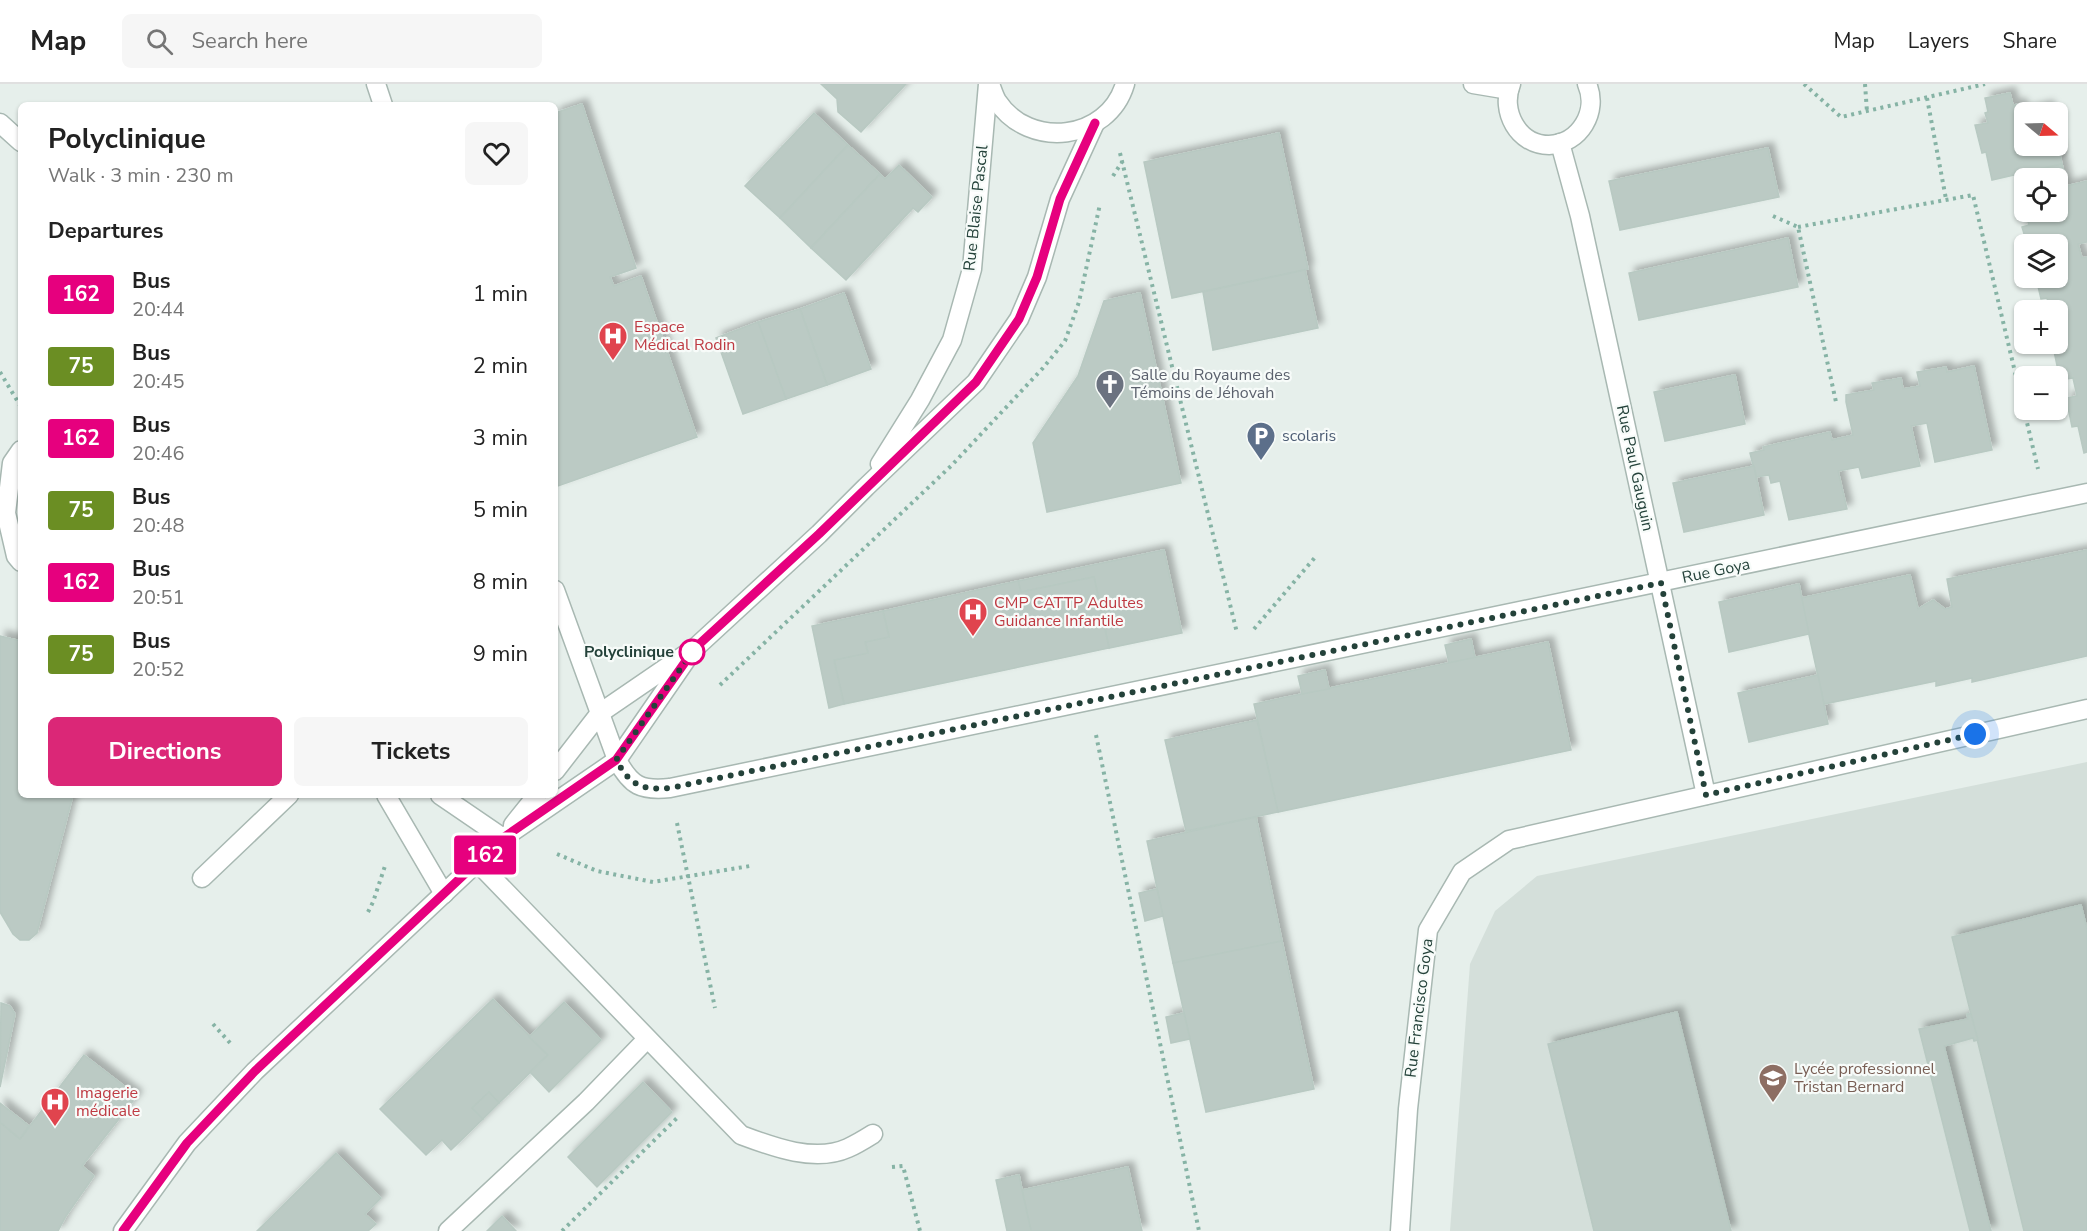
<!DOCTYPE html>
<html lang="en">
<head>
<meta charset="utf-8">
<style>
	:root { --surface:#fff; --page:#f6f6f6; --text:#222; --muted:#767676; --line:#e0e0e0; --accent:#db2777 }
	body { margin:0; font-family:"Nunito Sans",sans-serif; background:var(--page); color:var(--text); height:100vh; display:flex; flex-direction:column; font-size:22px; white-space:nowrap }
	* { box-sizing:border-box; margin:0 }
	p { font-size:20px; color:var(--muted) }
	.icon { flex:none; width:33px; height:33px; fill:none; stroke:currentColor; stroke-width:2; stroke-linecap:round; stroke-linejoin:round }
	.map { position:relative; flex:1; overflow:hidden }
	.panel { position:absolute; left:18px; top:18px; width:540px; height:696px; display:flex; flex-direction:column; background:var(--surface); border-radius:9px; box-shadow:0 2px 4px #0004 }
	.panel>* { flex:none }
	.badge { padding:0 12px; border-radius:4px; font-size:21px; line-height:39px }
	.needle { width:39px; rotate:109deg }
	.fabs { position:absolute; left:2014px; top:18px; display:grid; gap:12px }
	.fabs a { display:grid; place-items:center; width:54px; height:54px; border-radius:9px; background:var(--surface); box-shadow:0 2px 4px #0004; font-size:30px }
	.you { position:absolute; width:30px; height:30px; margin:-15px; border:4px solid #fff; border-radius:50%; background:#1a73e8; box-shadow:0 0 0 9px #1a73e833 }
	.map>.badge { position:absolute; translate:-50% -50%; box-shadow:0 0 0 3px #fff }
	h2 { padding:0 30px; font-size:22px; line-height:54px }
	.round { display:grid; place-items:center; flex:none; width:63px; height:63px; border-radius:9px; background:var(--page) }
	.head { display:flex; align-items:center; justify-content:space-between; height:102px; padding:0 30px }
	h1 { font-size:28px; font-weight:700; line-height:45px }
	.button { display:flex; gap:12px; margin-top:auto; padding:12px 30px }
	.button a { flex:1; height:69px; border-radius:9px; background:var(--accent); color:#fff; font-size:24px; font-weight:700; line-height:69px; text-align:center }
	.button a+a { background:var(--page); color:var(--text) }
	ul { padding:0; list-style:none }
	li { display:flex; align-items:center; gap:18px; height:72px; padding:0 30px }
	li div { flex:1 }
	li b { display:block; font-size:22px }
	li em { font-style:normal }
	li .badge { min-width:66px; font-weight:700; text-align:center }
	header { display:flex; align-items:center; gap:36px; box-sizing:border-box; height:84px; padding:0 30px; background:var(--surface); border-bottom:2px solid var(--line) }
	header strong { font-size:28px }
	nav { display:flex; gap:33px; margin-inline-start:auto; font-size:21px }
	.search { width:420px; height:54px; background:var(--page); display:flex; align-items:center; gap:15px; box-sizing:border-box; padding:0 21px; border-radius:9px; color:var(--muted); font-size:22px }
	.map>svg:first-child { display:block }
	.built { fill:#d4dfda }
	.building { fill:#bbcac4; stroke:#b8c9c2; stroke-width:1.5; filter:url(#shadow) }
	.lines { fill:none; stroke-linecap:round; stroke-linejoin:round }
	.service-casing { stroke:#a8b8b2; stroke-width:21 }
	.pedestrian-casing { stroke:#a8b8b2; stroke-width:21 }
	.minor-casing { stroke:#a8b8b2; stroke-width:21 }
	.path { stroke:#86b3a5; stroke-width:4; stroke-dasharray:3 4.5; stroke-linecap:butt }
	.service { stroke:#fff; stroke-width:18 }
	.pedestrian { stroke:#fff; stroke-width:18 }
	.minor { stroke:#fff; stroke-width:18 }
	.line-casing { stroke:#fff; stroke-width:14 }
	.line { stroke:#e6007e; stroke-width:9 }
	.walk { stroke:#24423a; stroke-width:6; stroke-dasharray:0 10.8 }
	.stop-dot { fill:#fff; stroke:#e6007e; stroke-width:3 }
	.labels { text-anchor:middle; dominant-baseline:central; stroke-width:4.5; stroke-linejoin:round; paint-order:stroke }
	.street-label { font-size:16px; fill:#24423a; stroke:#f7fbf9 }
	.health-label { font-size:16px; fill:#be3a42; stroke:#f7fbf9; text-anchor:start }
	.worship-label { font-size:16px; fill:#5b616d; stroke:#f7fbf9; text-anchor:start }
	.service-label { font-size:16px; fill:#4e5e75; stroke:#f7fbf9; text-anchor:start }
	.stop-label { font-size:16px; font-weight:bold; fill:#24423a; stroke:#f7fbf9; text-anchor:end }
	.education-label { font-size:16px; fill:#785e54; stroke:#f7fbf9; text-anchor:start }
</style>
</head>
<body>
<header>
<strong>Map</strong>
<div class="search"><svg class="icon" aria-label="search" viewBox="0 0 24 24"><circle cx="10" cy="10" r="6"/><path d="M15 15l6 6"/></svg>Search here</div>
<nav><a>Map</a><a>Layers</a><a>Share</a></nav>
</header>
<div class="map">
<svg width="2087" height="1147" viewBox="0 0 2087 1147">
	<defs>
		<filter id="shadow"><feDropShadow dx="5.5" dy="-5.5" stdDeviation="3" flood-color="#0004"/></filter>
	</defs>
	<rect width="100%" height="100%" fill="#e6efeb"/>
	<polygon class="built" points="2087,678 2087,1147 1450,1147 1470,880 1495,827 1537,792"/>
	<g class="building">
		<polygon points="821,0 906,0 861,48 838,28 837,15"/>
		<polygon points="2010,9 2013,21 2021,20 2023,28 2048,22 2050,28 2025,28 2025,62 2058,62 2062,80 1992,96 1986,68 1982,69 1975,41 1988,39 1985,29 1988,28 1985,14"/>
		<polygon points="582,20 636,184 610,193 614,202 641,192 697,353 555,403 555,29"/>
		<polygon points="814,29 848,61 780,134 745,102"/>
		<polygon points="1279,49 1308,185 1172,214 1144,78"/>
		<polygon points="848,61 880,90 811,164 780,134"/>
		<polygon points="1768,64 1779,113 1620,146 1609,97"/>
		<polygon points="2062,80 2067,102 2058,104 2058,94 2031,94 2030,87"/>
		<polygon points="899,81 932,113 918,128 913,124 846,196 811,164 880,90 885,95"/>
		<polygon points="2087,97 2087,158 2078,160 2082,174 2087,173 2087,368 2084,369 2078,342 2072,343 2066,314 2077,312 2073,294 2060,296 2054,267 2059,266 2058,226 2050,226 2047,214 2041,215 2036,194 2058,194 2058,160 2027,160 2022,143 2029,141 2025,128 2058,128 2058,104"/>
		<polygon points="1788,154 1798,203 1639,236 1629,189"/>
		<polygon points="1305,186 1318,244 1213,266 1203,208"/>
		<polygon points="844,209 871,285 827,301 800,225"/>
		<polygon points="1140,209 1181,399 1047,428 1033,359 1078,292 1104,217"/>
		<polygon points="800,225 827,301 786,315 758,238"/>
		<polygon points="758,238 786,315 743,330 716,254"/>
		<polygon points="1974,282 1992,366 1935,378 1927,339 1911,342 1920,382 1862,394 1859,383 1838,387 1847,425 1789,436 1780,397 1771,399 1769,391 1756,393 1750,369 1764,366 1763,363 1830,348 1832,356 1853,351 1846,318 1846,311 1874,306 1872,299 1901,294 1903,305 1920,302 1917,288 1946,283 1947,288"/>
		<polygon points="1735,291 1745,340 1665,357 1654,308"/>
		<polygon points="1754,382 1764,431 1684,448 1673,399"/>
		<polygon points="1164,466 1182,549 1109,564 1094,493 1021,508 1018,497"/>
		<polygon points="2087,466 2087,572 1972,598 1972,594 1936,602 1936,597 1824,620 1801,514 1910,491 1918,525 1933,516 1945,525 1952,523 1947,495"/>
		<polygon points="1094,493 1109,564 844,620 834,576 868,569 865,558 889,553 883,527 1018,497 1021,508"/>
		<polygon points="1799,500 1809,550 1729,568 1719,518"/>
		<polygon points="883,527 889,553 865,558 868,569 834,576 844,620 829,624 812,542"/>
		<polygon points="0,552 21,557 21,711 73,711 37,849 29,856 20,856 13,850 0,828"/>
		<polygon points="1471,555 1475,574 1449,579 1445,561"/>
		<polygon points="1548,558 1571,666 1278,728 1254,620"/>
		<polygon points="1325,586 1329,605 1302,610 1298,592"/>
		<polygon points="1818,591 1828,640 1749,658 1738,609"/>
		<polygon points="1257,636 1278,728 1186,747 1165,656"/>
		<polygon points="1256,733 1282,857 1173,879 1147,757"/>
		<polygon points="1157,805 1163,832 1145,837 1139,809"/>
		<polygon points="2081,821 2087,845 2087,1147 2024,1147 1952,853"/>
		<polygon points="1282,857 1314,1005 1206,1028 1173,879"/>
		<polygon points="493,915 548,971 499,1019 489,1008 472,1024 483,1035 451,1066 442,1056 426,1071 380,1025"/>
		<polygon points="564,918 601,956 549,1008 530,988 548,971 529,953"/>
		<polygon points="1,919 10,922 15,930 0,1003"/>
		<polygon points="1677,928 1731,1147 1594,1147 1548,960"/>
		<polygon points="1184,929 1190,955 1171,959 1166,933"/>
		<polygon points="1967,930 1971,930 1978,956 1974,957 1973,954 1944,962 1991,1147 1970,1147 1919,945 1968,935"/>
		<polygon points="84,971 137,1012 82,1082 94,1092 66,1132 58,1147 0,1147 0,1038 20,1055"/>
		<polygon points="643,998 672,1028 597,1103 568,1073"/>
		<polygon points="489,1008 499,1019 483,1035 472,1024"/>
		<polygon points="0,1019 29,1042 20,1055 0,1038"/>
		<polygon points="336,1069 381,1114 365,1130 376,1140 368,1147 257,1147"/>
		<polygon points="1128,1083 1142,1147 1031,1147 1022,1106"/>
		<polygon points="1019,1091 1022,1106 1031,1147 1007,1147 996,1096"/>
		<polygon points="502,1132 516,1147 487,1147"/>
	</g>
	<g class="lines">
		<g class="service-casing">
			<g id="service">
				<polyline points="21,366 12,379 6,429 16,472 21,478"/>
				<polyline points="202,794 289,711"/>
				<polyline points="448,1147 586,1018 647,955"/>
			</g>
		</g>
		<g class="pedestrian-casing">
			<g id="pedestrian">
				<polyline points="376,0 383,21"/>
				<path d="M555 506 617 676C631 702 641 707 670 704L2087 409"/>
			</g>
		</g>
		<g class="minor-casing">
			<g id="minor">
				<path d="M990 0C992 5 994 12 997 17 1029 66 1108 57 1125 0"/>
				<polyline points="1473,0 1509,6"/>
				<path d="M1511 0C1500 27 1518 61 1549 61 1580 60 1599 27 1587 0"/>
				<polyline points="0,39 21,58"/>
				<polyline points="1560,59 1580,132 1706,711"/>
				<polyline points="880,380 920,316 952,256 972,185 988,0"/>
				<polyline points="555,687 600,629 695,564 819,450 866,403 976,298 1019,235 1037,193 1060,115 1095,39"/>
				<polyline points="386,711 444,810"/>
				<polyline points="440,711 503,754"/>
				<polyline points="513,741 537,711"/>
				<path d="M477 778 741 1051C773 1063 815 1079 848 1064 857 1060 865 1055 873 1050"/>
				<polyline points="123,1147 187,1059 255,987 503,754 617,676 688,573"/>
				<polyline points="1400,1147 1408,1025 1428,846 1462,788 1509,756 2087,625"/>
			</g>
		</g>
		<g class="path">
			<polyline points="1804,0 1841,33 1985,0"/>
			<polyline points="1865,0 1867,28"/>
			<polyline points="1927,14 1946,115"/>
			<polyline points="1120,69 1237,549"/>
			<polyline points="1113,92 1122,78"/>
			<polyline points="1773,132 1798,143 1836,318"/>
			<polyline points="1798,143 1973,111 2038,385"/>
			<polyline points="0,288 21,323"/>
			<polyline points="1254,545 1317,471"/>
			<polyline points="720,601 952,381 1043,284 1065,257 1079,218 1100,120"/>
			<polyline points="1096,651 1199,1147"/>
			<polyline points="677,739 715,924"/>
			<polyline points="557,770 597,787 653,798 750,782"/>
			<polyline points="368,828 373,818 385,782"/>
			<polyline points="213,940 231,960"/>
			<polyline points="892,1083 903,1082 920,1147"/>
			<polyline points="562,1147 677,1034"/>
		</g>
		<use href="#service" class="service"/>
		<use href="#pedestrian" class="pedestrian"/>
		<use href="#minor" class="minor"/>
	</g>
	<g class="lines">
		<g class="line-casing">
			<polyline id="line" points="123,1147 187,1059 255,987 503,754 616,676 695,564 819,450 976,298 1019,235 1037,193 1060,115 1095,39"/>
		</g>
		<use href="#line" class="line"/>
		<path class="walk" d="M692 568 695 564 616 676C631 702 641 706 670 704L1661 499 1706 711 1975 650"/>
	</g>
	<defs>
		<g id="hospital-pin" transform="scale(1.5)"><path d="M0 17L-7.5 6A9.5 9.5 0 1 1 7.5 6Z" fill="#e0444e" stroke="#f7fbf9"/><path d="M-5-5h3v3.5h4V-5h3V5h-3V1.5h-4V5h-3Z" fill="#fff"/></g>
		<g id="church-pin" transform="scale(1.5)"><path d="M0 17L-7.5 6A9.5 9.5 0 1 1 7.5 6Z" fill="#6b7280" stroke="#f7fbf9"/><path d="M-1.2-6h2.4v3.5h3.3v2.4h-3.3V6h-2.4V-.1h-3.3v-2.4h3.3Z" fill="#fff"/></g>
		<g id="parking-pin" transform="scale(1.5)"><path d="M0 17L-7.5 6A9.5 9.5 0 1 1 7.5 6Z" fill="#5c6f8a" stroke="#f7fbf9"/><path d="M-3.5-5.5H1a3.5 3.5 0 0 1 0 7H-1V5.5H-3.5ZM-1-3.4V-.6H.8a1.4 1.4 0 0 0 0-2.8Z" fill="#fff"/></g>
		<g id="school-pin" transform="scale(1.5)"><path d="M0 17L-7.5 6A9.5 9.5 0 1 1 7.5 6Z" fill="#8d6e63" stroke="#f7fbf9"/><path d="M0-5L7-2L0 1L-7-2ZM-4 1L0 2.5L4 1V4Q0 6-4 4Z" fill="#fff"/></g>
	</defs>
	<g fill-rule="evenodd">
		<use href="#hospital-pin" x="613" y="252"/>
		<use href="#church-pin" x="1110" y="300"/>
		<use href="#parking-pin" x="1261" y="352"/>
		<use href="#hospital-pin" x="973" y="528"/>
		<use href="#school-pin" x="1773" y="994"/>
		<use href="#hospital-pin" x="55" y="1018"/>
	</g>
	<circle class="stop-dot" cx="692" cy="568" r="12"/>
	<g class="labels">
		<g class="street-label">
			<text transform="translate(976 124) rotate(-84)">Rue Blaise Pascal</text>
			<text transform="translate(1635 384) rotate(78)">Rue Paul Gauguin</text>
			<text transform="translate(1716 487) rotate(-12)">Rue Goya</text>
			<text transform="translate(1419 924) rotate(-83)">Rue Francisco Goya</text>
		</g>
		<g class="health-label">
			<text x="634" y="243">Espace<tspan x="634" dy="18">Médical Rodin</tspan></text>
			<text x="994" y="519">CMP CATTP Adultes<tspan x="994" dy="18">Guidance Infantile</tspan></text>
			<text x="76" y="1009">Imagerie<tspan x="76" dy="18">médicale</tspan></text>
		</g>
		<g class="worship-label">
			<text x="1131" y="291">Salle du Royaume des<tspan x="1131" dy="18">Témoins de Jéhovah</tspan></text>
		</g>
		<g class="service-label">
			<text x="1282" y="352">scolaris</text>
		</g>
		<g class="stop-label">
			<text x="674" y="568">Polyclinique</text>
		</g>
		<g class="education-label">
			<text x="1794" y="985">Lycée professionnel<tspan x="1794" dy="18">Tristan Bernard</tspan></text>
		</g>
	</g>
</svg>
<div class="fabs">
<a><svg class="needle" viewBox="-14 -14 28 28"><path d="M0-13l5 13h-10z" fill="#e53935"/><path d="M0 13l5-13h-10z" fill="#767676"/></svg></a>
<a><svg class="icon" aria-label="locate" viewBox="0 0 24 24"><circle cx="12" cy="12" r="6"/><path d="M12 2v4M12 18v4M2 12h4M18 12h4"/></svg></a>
<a><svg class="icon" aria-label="layers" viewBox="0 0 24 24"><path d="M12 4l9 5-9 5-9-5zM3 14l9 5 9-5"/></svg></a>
<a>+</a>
<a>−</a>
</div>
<div class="you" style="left:1975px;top:650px"></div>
<b class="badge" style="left:485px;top:771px;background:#e6007e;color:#fff">162</b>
<section class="panel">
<div class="head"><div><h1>Polyclinique</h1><p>Walk · 3 min · 230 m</p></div><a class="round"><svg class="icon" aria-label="heart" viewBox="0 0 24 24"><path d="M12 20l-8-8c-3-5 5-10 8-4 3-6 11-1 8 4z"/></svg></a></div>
<h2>Departures</h2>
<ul>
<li><span class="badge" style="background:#e6007e;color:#fff">162</span><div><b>Bus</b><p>20:44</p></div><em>1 min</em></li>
<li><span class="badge" style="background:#6b8e23;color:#fff">75</span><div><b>Bus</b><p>20:45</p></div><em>2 min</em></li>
<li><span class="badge" style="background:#e6007e;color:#fff">162</span><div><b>Bus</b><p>20:46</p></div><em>3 min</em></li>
<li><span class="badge" style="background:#6b8e23;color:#fff">75</span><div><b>Bus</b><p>20:48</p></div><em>5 min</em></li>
<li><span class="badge" style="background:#e6007e;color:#fff">162</span><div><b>Bus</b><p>20:51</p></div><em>8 min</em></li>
<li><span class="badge" style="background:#6b8e23;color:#fff">75</span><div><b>Bus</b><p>20:52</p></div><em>9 min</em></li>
</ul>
<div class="button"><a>Directions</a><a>Tickets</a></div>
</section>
</div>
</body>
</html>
